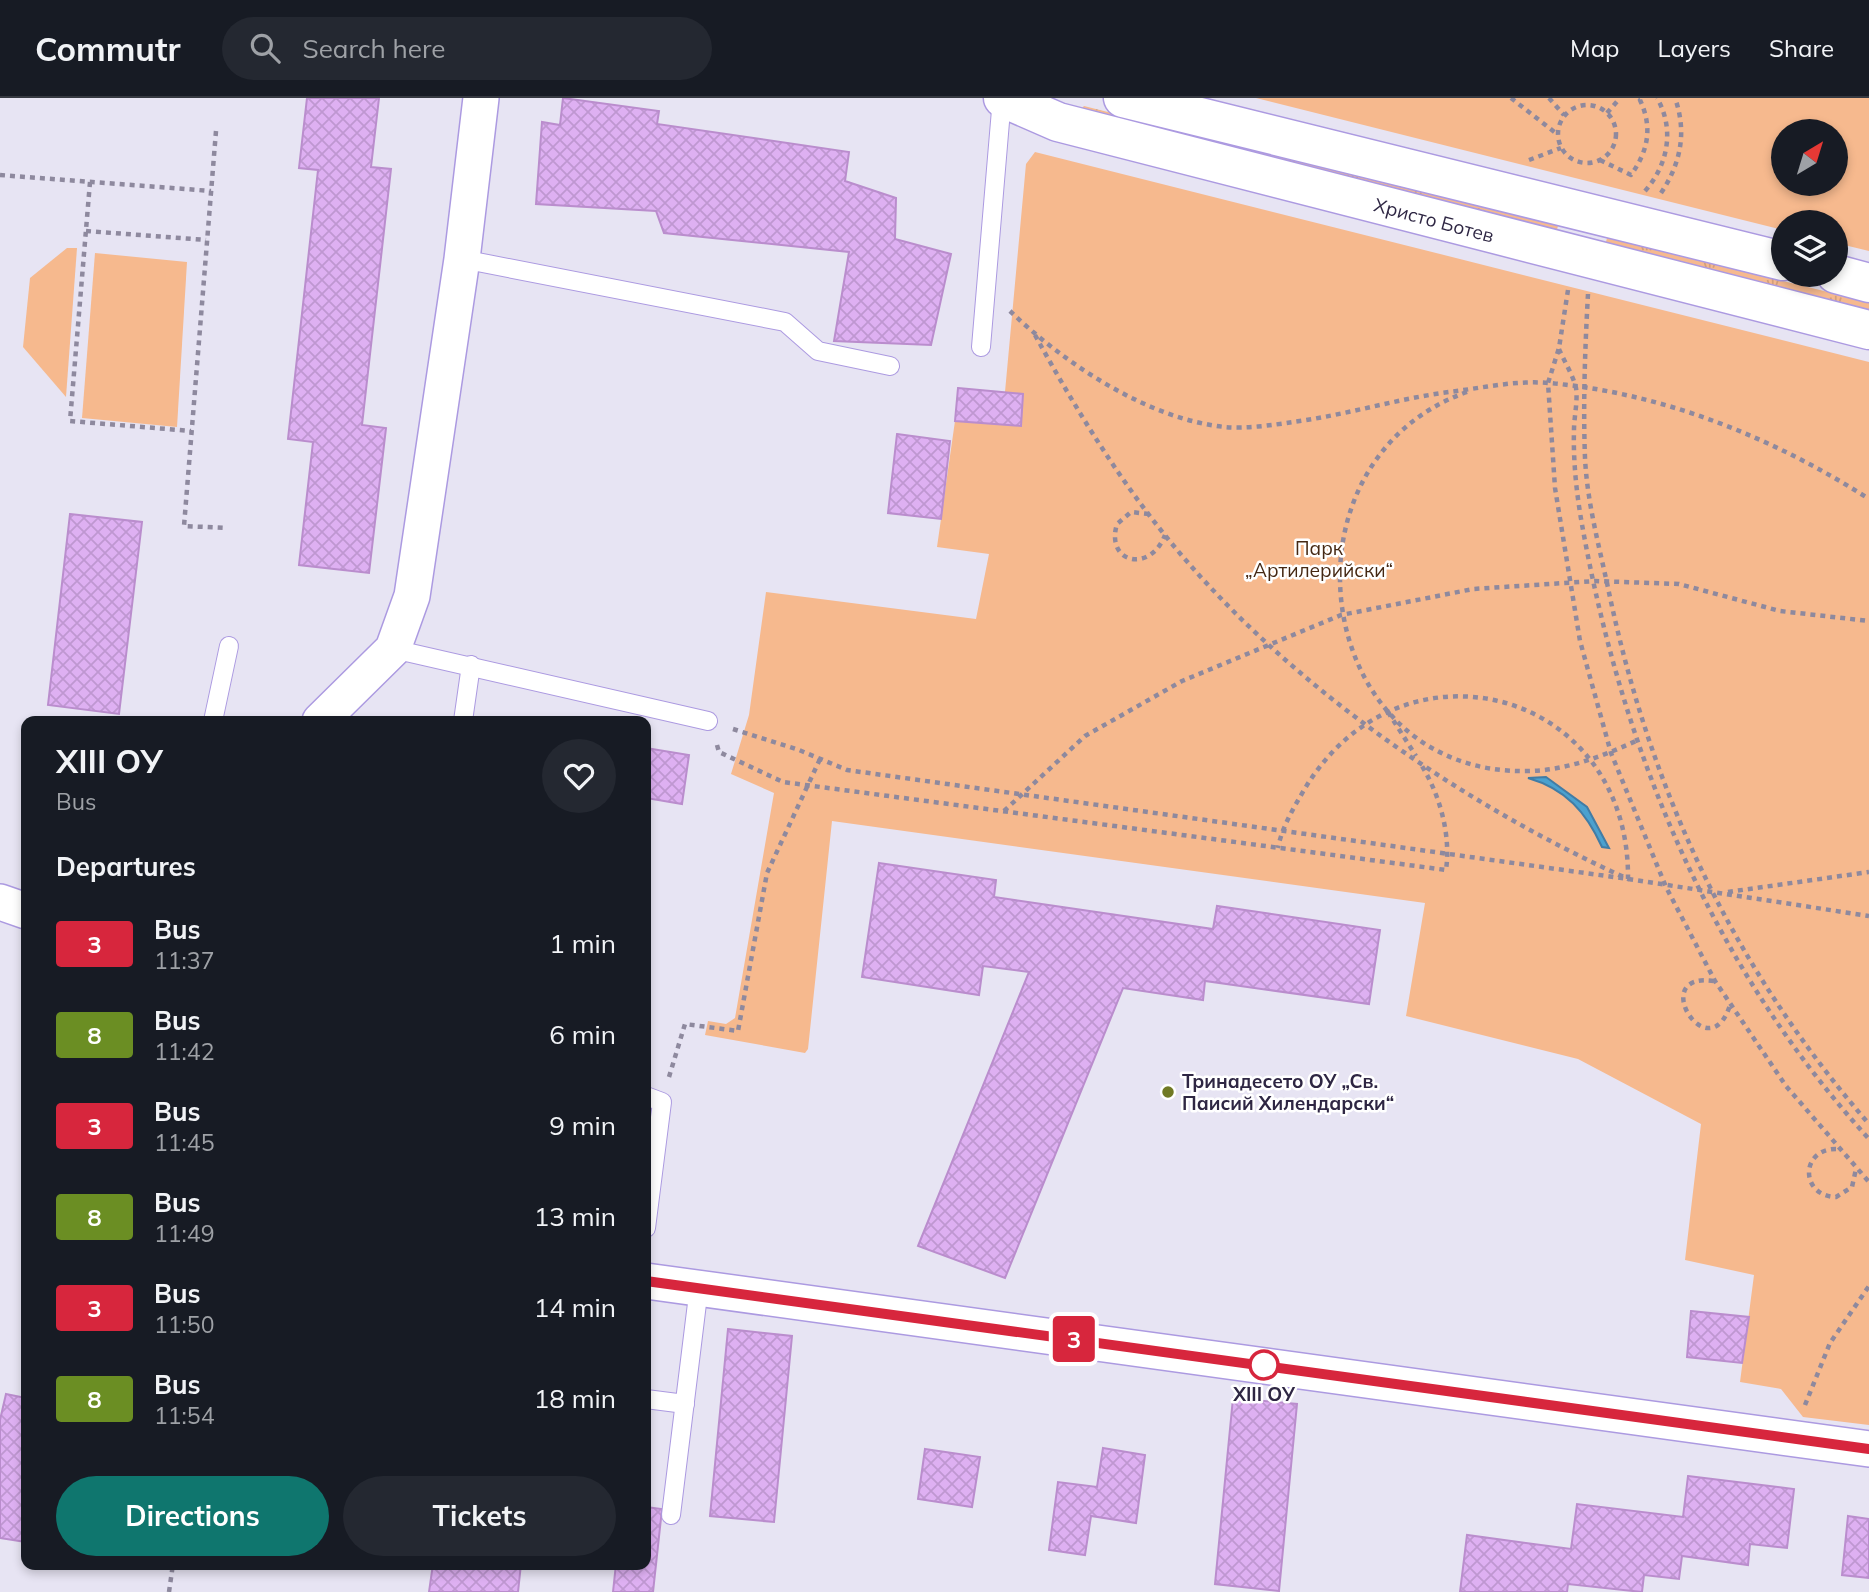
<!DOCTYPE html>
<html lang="en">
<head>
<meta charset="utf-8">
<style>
	:root { --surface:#171b24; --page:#242831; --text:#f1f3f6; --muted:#9ea1a6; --line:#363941; --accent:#0f766e }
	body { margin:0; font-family:Mulish,sans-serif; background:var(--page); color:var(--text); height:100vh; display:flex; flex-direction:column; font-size:26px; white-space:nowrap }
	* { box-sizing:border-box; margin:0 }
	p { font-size:23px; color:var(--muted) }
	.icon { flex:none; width:38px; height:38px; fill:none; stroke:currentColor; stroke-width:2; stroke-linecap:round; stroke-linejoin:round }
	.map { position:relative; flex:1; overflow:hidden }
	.drawer { position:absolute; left:21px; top:618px; width:630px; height:854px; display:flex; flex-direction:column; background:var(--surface); border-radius:14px; box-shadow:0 4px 10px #0003 }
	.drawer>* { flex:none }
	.badge { padding:0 14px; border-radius:5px; font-size:24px; line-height:46px }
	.needle { width:46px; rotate:38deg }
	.buttons { position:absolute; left:1771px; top:21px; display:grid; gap:14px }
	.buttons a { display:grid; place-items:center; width:77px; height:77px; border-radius:50%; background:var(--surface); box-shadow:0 4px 10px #0003; font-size:35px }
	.map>.badge { position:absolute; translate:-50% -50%; box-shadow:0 0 0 4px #fff }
	h2 { padding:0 35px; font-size:26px; line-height:63px }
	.round { display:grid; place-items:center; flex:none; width:74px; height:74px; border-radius:37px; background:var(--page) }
	.overview { display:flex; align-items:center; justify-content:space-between; height:119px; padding:0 35px }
	h1 { font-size:33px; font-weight:700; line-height:52px }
	.primary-button { display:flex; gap:14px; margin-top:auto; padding:14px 35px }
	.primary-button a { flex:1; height:80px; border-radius:42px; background:var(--accent); color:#fff; font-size:28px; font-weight:700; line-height:80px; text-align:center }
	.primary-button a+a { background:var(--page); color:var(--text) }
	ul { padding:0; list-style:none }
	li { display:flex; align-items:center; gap:21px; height:91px; padding:0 35px }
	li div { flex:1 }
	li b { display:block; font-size:26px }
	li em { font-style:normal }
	li .badge { min-width:77px; font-weight:700; text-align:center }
	header { display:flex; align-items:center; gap:42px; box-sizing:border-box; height:98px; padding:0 35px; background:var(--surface); border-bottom:2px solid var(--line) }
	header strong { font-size:33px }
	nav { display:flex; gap:38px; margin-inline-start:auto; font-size:24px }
	.search { width:490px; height:63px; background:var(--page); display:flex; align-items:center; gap:18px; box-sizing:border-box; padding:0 24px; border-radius:38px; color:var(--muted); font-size:26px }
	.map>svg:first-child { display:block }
	.grass { fill:url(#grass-tufts) }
	.green { fill:#f6b98e; fill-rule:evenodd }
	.water { fill:#4ba1cf; stroke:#427ca5; stroke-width:2 }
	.building { fill:url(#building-cross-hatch); stroke:#ba8dcd; stroke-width:2 }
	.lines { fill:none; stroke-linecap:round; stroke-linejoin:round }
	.service-casing { stroke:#ac9ae1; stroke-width:20 }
	.minor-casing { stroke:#ac9ae1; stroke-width:38 }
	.tertiary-casing { stroke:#ac9ae1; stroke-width:41 }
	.path { stroke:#8e899e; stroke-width:4.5; stroke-dasharray:5 5; stroke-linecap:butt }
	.service { stroke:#fff; stroke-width:18 }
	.minor { stroke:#fff; stroke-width:35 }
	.tertiary { stroke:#fff; stroke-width:38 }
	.line-casing { stroke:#fff; stroke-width:16 }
	.line { stroke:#d7263d; stroke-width:10 }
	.poi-dot { fill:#707924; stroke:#fff; stroke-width:2.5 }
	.stop-dot { fill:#fff; stroke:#d7263d; stroke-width:3.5 }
	.labels { text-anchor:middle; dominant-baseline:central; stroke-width:5; stroke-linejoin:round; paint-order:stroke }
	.street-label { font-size:19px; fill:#2e2643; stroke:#fff }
	.park-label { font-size:19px; fill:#452813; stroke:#fff }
	.poi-label { font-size:19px; font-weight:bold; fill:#2e2643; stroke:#fff; text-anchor:start }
	.stop-label { font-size:19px; font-weight:bold; fill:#2e2643; stroke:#fff }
</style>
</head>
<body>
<header>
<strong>Commutr</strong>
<div class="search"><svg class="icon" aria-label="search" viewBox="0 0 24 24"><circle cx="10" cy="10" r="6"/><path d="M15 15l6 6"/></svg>Search here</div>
<nav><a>Map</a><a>Layers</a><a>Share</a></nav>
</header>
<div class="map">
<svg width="1869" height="1494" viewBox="0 0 1869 1494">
	<defs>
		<pattern id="grass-tufts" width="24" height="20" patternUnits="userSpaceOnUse" patternTransform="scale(1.75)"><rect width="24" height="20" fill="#f6b98e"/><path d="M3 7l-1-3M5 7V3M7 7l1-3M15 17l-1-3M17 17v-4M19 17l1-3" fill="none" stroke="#d39f7c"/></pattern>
		<pattern id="building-cross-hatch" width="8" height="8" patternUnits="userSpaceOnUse" patternTransform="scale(1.75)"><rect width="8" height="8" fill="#deb0f2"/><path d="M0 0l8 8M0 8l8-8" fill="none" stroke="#bf97d1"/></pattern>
	</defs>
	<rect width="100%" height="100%" fill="#e7e4f3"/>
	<g class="grass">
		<polygon points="1084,8 1558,128 1556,135 1080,12"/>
		<polygon points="1607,140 1869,204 1869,214 1605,148"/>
	</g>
	<g class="green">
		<path d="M1256 0H1869V153L1836 145V124H1783V132ZM1836 33V86H1783V33Z"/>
		<polygon points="1035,54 1869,264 1869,1327 1803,1319 1781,1291 1740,1284 1754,1177 1685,1162 1701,1026 1578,961 1406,918 1425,805 832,723 808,951 805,955 705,937 708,923 726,926 735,920 774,695 731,676 749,617 766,494 976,521 989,456 937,449 955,323 1020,328 1023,296 1005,294 1026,66"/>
		<polygon points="67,150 77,150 66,299 23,249 30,180"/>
		<polygon points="95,155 187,164 177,329 82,320"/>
	</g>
	<path class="water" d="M1546 679 1587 709 1609 750 1602 749C1586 714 1566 691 1528 680Z"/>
	<g class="building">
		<polygon points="307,0 379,0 371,69 391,71 362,327 386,330 369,475 299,467 313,344 288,341 318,72 299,70"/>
		<polygon points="563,0 659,13 657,26 849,54 845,83 896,100 895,141 951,156 931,247 834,243 849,154 664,135 656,113 536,106 542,24 560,27"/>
		<polygon points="958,290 1023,296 1021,328 955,323"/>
		<polygon points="897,336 950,343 941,421 888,415"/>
		<polygon points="70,416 142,424 119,616 48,607"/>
		<polygon points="646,650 689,657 682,706 646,700"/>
		<polygon points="879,765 996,782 994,799 1213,831 1217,808 1380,832 1369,906 1205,883 1203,902 1123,890 1005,1180 918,1148 1029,874 983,868 979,897 862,879"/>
		<polygon points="1691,1213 1749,1219 1742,1265 1687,1259"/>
		<polygon points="728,1231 792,1238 774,1424 710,1418"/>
		<polygon points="6,1296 26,1300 26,1444 0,1440 0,1322"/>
		<polygon points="1233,1300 1297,1306 1279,1493 1215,1486"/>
		<polygon points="1103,1350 1145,1357 1136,1425 1091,1418 1085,1457 1049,1452 1058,1384 1097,1389"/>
		<polygon points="925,1351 980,1359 972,1409 918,1401"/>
		<polygon points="1688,1378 1794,1391 1787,1450 1750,1446 1748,1467 1682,1458 1679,1481 1644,1477 1642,1494 1568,1486 1567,1494 1460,1494 1467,1437 1571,1451 1577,1406 1683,1419"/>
		<polygon points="646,1409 662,1411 653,1494 613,1494 616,1466 646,1466"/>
		<polygon points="1848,1418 1869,1421 1869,1480 1842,1477"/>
		<polygon points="433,1466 521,1466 518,1494 429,1494"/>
	</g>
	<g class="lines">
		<g class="service-casing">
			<g id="service">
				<polyline points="462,161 785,224 818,253 890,268"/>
				<polyline points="981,249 1002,0"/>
				<polyline points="393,551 708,623"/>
				<polyline points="213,623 229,548"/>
				<polyline points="463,623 471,567"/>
				<polyline points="646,998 662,1004 646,1130"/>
				<polyline points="646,1301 685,1306"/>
				<polyline points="671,1417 699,1189"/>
			</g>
		</g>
		<g class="minor-casing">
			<g id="minor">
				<polyline points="320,623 393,551 412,498 462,161 481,0"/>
				<polyline points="0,804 26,813"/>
				<polyline points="646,1183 1869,1351"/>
			</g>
		</g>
		<g class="tertiary-casing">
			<g id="tertiary">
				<polyline points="1003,0 1058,24 1869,232"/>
				<polyline points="1123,0 1783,163"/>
				<polyline points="1836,176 1869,185"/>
			</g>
		</g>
		<g class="path">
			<polyline points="1511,0 1557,36"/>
			<polyline points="1549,0 1564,17"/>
			<circle cx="1587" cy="36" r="29"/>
			<polyline points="1607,15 1620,0"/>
			<polyline points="216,33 184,428 227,430"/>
			<polyline points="1529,62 1561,50"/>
			<path d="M1600 62 1631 77C1648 53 1653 30 1640 2L1643 0"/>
			<polyline points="0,77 211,93"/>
			<polyline points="90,84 70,323 191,333"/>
			<path d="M1645 93C1668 67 1675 31 1657 0"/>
			<path d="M1661 95C1681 65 1687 34 1675 0"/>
			<polyline points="86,133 206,142"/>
			<polyline points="1568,192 1559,250 1548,285 1555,390 1580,543 1611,655 1666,789 1715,883 1786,988 1869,1084"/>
			<path d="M1588 196C1585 250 1583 306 1585 360 1587 402 1598 444 1607 485 1649 690 1731 867 1869 1026"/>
			<path d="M1010 213C1064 265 1147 321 1225 329 1246 331 1273 327 1293 324 1346 317 1396 301 1449 294 1482 290 1516 282 1549 285 1663 295 1774 340 1869 401"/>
			<path d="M1035 237C1073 306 1114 374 1164 436 1282 583 1458 704 1628 781 1630 590 1400 530 1304 692 1293 711 1282 729 1278 750"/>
			<path d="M1559 251C1564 263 1573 277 1576 290 1578 303 1574 319 1574 332 1573 365 1577 400 1583 432 1624 658 1714 871 1869 1041"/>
			<path d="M1467 294C1269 364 1312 680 1530 673 1567 672 1603 658 1636 643"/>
			<path d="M1149 416 1131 414 1117 426C1105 465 1150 476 1165 437"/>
			<polyline points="1388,614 1416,658"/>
			<polyline points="733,631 799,652 847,672 1628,781 1869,818"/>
			<path d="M717 647 719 654 783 684 1446 772C1451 737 1440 696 1420 665"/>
			<polyline points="1004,713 1085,638 1182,583 1341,517 1473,491 1595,483 1679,486 1780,513 1869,523"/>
			<polyline points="1728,794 1869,774"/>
			<path d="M1714 883C1646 873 1709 974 1730 907"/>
			<polyline points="669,979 685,926 738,933 767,775 820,661"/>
			<path d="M1836 1051C1800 1051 1800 1098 1836 1099L1852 1089 1856 1071"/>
			<polyline points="1805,1307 1830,1245 1869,1188"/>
			<polyline points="169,1494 173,1466"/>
		</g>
		<use href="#service" class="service"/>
		<use href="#minor" class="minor"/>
		<use href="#tertiary" class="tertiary"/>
	</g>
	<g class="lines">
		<g class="line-casing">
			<polyline id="line" points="646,1183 1869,1351"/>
		</g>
		<use href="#line" class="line"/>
	</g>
	<circle class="poi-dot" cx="1168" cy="994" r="7"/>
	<circle class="stop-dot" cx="1264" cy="1267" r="14"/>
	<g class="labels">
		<g class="street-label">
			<text transform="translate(1434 122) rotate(15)">Христо Ботев</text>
		</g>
		<g class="park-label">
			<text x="1319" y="450">Парк<tspan x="1319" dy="22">„Артилерийски“</tspan></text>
		</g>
		<g class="poi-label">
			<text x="1182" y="983">Тринадесето ОУ „Св.<tspan x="1182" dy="22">Паисий Хилендарски“</tspan></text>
		</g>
		<g class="stop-label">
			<text x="1264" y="1296">XIII ОУ</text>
		</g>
	</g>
</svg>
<div class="buttons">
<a><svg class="needle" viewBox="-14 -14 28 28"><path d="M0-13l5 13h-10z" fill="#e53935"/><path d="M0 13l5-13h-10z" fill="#9ea1a6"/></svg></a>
<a><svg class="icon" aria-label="layers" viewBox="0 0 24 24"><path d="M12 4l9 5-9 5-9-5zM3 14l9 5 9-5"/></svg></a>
</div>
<b class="badge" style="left:1074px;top:1241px;background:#d7263d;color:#fff">3</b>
<section class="drawer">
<div class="overview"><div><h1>XIII ОУ</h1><p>Bus</p></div><a class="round"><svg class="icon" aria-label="heart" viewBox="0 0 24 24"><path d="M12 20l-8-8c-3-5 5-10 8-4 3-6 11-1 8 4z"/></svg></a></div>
<h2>Departures</h2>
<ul>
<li><span class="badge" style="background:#d7263d;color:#fff">3</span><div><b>Bus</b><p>11:37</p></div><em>1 min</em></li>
<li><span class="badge" style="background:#6b8e23;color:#fff">8</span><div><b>Bus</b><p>11:42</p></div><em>6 min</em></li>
<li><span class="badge" style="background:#d7263d;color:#fff">3</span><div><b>Bus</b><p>11:45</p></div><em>9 min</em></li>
<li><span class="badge" style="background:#6b8e23;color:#fff">8</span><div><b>Bus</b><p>11:49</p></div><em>13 min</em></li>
<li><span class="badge" style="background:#d7263d;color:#fff">3</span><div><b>Bus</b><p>11:50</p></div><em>14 min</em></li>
<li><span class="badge" style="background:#6b8e23;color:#fff">8</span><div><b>Bus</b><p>11:54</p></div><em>18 min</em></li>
</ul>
<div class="primary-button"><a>Directions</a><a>Tickets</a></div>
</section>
</div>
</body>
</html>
